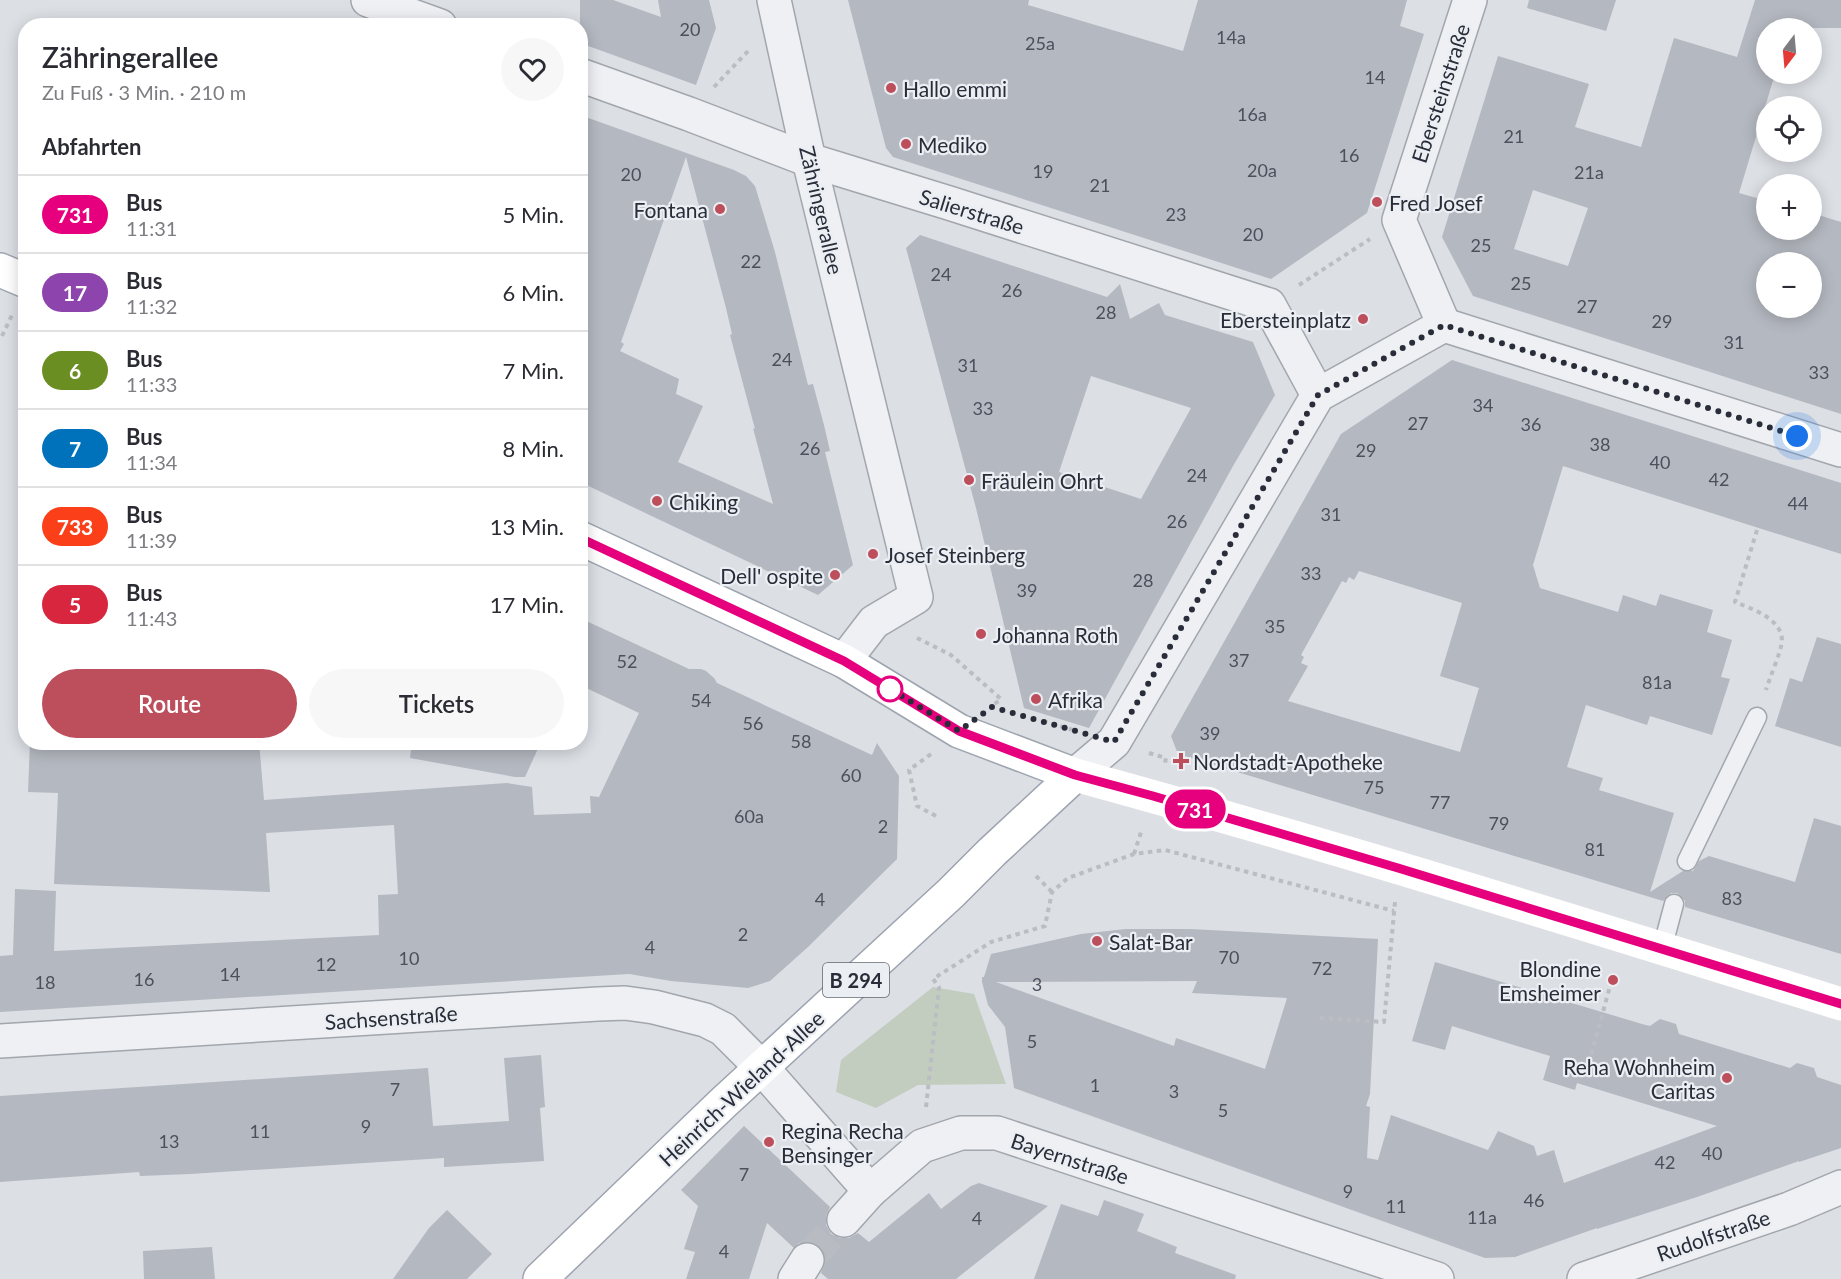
<!DOCTYPE html>
<html lang="de">
<head>
<meta charset="utf-8">
<style>
	:root { --surface:#fff; --page:#f7f7f7; --text:#2b2b33; --muted:#7c7c81; --line:#e1e1e2; --accent:#bc4f5b }
	body { margin:0; font-family:Lato,sans-serif; background:var(--page); color:var(--text); height:100vh; display:flex; flex-direction:column; font-size:22px; white-space:nowrap }
	* { box-sizing:border-box; margin:0 }
	p { font-size:20px; color:var(--muted) }
	.icon { flex:none; width:33px; height:33px; fill:none; stroke:currentColor; stroke-width:2; stroke-linecap:round; stroke-linejoin:round }
	.map { position:relative; flex:1; overflow:hidden }
	.sheet { position:absolute; left:18px; top:18px; width:570px; height:732px; display:flex; flex-direction:column; background:var(--surface); border-radius:24px; box-shadow:0 3px 15px #0003 }
	.sheet>* { flex:none }
	.badge { padding:0 12px; border-radius:20px; font-size:21px; line-height:39px }
	.needle { width:39px; rotate:196deg }
	.controls { position:absolute; left:1756px; top:18px; display:grid; gap:12px }
	.controls a { display:grid; place-items:center; width:66px; height:66px; border-radius:50%; background:var(--surface); box-shadow:0 3px 15px #0003; font-size:30px }
	.you { position:absolute; width:30px; height:30px; margin:-15px; border:4px solid #fff; border-radius:50%; background:#1a73e8; box-shadow:0 0 0 9px #1a73e833 }
	.map>.badge { position:absolute; translate:-50% -50%; box-shadow:0 0 0 3px #fff }
	h2 { padding:0 24px; font-size:22px; line-height:54px }
	.round { display:grid; place-items:center; flex:none; width:63px; height:63px; border-radius:32px; background:var(--page) }
	.head { display:flex; align-items:center; justify-content:space-between; height:102px; padding:0 24px }
	h1 { font-size:28px; font-weight:600; line-height:45px }
	.button { display:flex; gap:12px; margin-top:auto; padding:12px 24px }
	.button a { flex:1; height:69px; border-radius:36px; background:var(--accent); color:#fff; font-size:24px; font-weight:600; line-height:69px; text-align:center }
	.button a+a { background:var(--page); color:var(--text) }
	ul { padding:0; list-style:none }
	li { display:flex; align-items:center; gap:18px; height:78px; padding:0 24px; border-top:2px solid var(--line) }
	li div { flex:1 }
	li b { display:block; font-size:22px }
	li em { font-style:normal }
	li .badge { min-width:66px; font-weight:700; text-align:center }
	.map>svg:first-child { display:block }
	.green { fill:#c2cdbf }
	.building { fill:#b4b8c0; fill-rule:evenodd }
	.lines { fill:none; stroke-linecap:round; stroke-linejoin:round }
	.minor-tunnel { stroke:#b8bbc2; stroke-width:33; stroke-dasharray:33 16; stroke-linecap:butt }
	.service-casing { stroke:#a2a6ad; stroke-width:21 }
	.minor-casing { stroke:#a2a6ad; stroke-width:36 }
	.primary-casing { stroke:#9da4af; stroke-width:36 }
	.path { stroke:#bbbdc3; stroke-width:4; stroke-dasharray:4.5 4.5; stroke-linecap:butt }
	.service { stroke:#eef0f3; stroke-width:18 }
	.minor { stroke:#eef0f3; stroke-width:33 }
	.secondary { stroke:#fff; stroke-width:33 }
	.primary { stroke:#fff; stroke-width:33 }
	.line-casing { stroke:#fff; stroke-width:14 }
	.line { stroke:#e6007e; stroke-width:9 }
	.walk { stroke:#282d39; stroke-width:6; stroke-dasharray:0 10.8 }
	.poi-dot { fill:#bc4f5b; stroke:#ebeef2; stroke-width:2 }
	.stop-dot { fill:#fff; stroke:#e6007e; stroke-width:3 }
	.labels { text-anchor:middle; dominant-baseline:central; stroke-width:4.5; stroke-linejoin:round; paint-order:stroke }
	.number-label { font-size:18px; fill:#4b505b }
	.shield { fill:#ebeef2; stroke:#626770; stroke-width:1.5 }
	.shield-label { font-size:20px; font-weight:bold; fill:#282d39 }
	.poi-label { font-size:21px; fill:#282d39; stroke:#ebeef2; text-anchor:start }
	.street-label { font-size:21px; fill:#282d39; stroke:#ebeef2 }
</style>
</head>
<body>
<div class="map">
<svg width="1841" height="1279" viewBox="0 0 1841 1279">
	<rect width="100%" height="100%" fill="#dcdfe4"/>
	<polygon class="green" points="933,987 974,994 1006,1084 918,1085 876,1108 836,1092 841,1060"/>
	<g class="building">
		<polygon points="580,0 613,0 661,17 658,0 709,0 716,28 696,85 580,43"/>
		<polygon points="848,0 1029,0 1028,5 1183,51 1198,0 1407,0 1400,26 1424,34 1367,213 1271,279 893,157 886,148"/>
		<polygon points="1529,0 1616,0 1606,31 1527,8"/>
		<path d="M1755 0H1841V28H1767V74H1775L1739 193 1767 201V230H1812V213L1841 222V414L1473 296 1442 237 1498 56 1589 84 1575 127 1641 147 1674 38 1737 57ZM1533 190 1588 208 1568 266 1514 249ZM1767 262H1812V308H1767Z"/>
		<path d="M580 115 734 170 746 176 755 186 775 252 808 385 813 384 824 425 830 451 825 452 853 565 818 595 580 482ZM686 157 726 308 732 334 730 335 755 429 753 428 773 504 678 462 703 406 676 394 679 379 620 351 624 344 621 342Z"/>
		<path d="M920 235 1107 297 1120 284 1130 319 1159 303 1165 315 1253 342 1275 395 1233 466 1089 728 1024 708 976 508 906 248ZM1091 376 1191 408 1141 499 1059 472Z"/>
		<path d="M1452 360 1841 483V554L1563 466 1533 565 1540 588 1618 612 1623 595 1656 606 1660 594 1713 610 1707 632 1732 640 1721 677 1730 679 1712 735 1650 716 1647 725 1586 705 1567 767 1603 778 1599 790 1674 813 1650 892 1683 871H1693L1699 861 1709 856 1795 882 1814 818 1841 826V954L1685 907V901L1677 893H1671L1663 901 1178 754 1171 736 1341 434ZM1359 571 1462 603 1440 676 1479 688 1460 752 1288 701 1308 666 1301 663 1304 657 1301 655 1342 581 1346 583 1349 577 1354 580Z"/>
		<polygon points="580,618 689,669 701,669 706,671 714,678 717,683 872,755 877,743 899,776 897,859 808,947 770,981 748,988 671,981 629,974 0,1012 0,956 13,955 15,889 56,891 54,951 379,935 378,895 398,894 394,825 266,833 270,892 54,884 58,793 28,792 30,742 259,742 264,800 507,783 532,787 534,815 591,813 590,796 599,797 639,713 582,686"/>
		<polygon points="1817,637 1841,644 1841,747 1775,726 1790,678 1802,682"/>
		<polygon points="412,742 541,742 525,777 515,777 410,758"/>
		<path d="M1126 929H1190L1378 939 1370 1094 1366 1106 1370 1107 1367 1158 1378 1160 1391 1115 1488 1150 1498 1131 1534 1146 1537 1156 1554 1150 1564 1183 1717 1126 1577 1083 1575 1090 1543 1080 1550 1056 1452 1026 1445 1050 1412 1041 1435 962 1642 1024 1650 1026 1660 1019 1676 1024 1679 1034 1790 1068 1797 1063 1814 1068 1817 1077 1841 1085V1148L1799 1162V1161L1697 1197 1597 1229V1228L1515 1257 1485 1258 1014 1088 1005 1027 988 1005 982 982V977H984L991 954 1081 934ZM1197 981 1192 993 1287 998 1265 1069 1176 1038 1174 1046 996 982Z"/>
		<polygon points="541,1055 545,1107 540,1108 544,1161 444,1167 444,1158 190,1174 140,1176 139,1172 0,1182 0,1096 428,1068 433,1126 509,1121 504,1058"/>
		<polygon points="744,1126 830,1207 826,1216 826,1225 831,1234 840,1238 849,1238 858,1233 869,1242 929,1193 941,1209 971,1186 979,1183 1048,1206 956,1279 828,1279 821,1273 826,1260 823,1251 817,1245 807,1241 799,1243 794,1248 767,1223 749,1279 686,1279 695,1252 684,1249 698,1206 681,1190"/>
		<polygon points="1104,1200 1144,1214 1137,1231 1177,1247 1175,1253 1236,1275 1235,1279 1034,1279 1061,1204 1098,1216"/>
		<polygon points="447,1210 492,1254 467,1279 393,1279 429,1228"/>
		<polygon points="212,1247 215,1279 144,1279 143,1251"/>
	</g>
	<g class="lines">
		<polyline class="minor-tunnel" points="807,1260 844,1220"/>
		<g class="service-casing">
			<g id="service">
				<polyline points="1687,861 1757,717"/>
				<polyline points="1662,949 1674,904"/>
			</g>
		</g>
		<g class="minor-casing">
			<g id="minor">
				<polyline points="368,0 440,26"/>
				<polyline points="774,0 809,160 916,597 874,622 844,661"/>
				<polyline points="580,75 689,114 809,160 949,203 1269,305 1318,395"/>
				<polyline points="1444,325 1841,450"/>
				<polyline points="1444,325 1399,220 1470,0"/>
				<polyline points="1075,775 1114,742 1318,395 1444,325"/>
				<polyline points="0,1041 598,1004 625,1003 654,1007 705,1020 723,1029 762,1068 870,1191"/>
				<polyline points="844,1220 870,1191 922,1146 961,1133 997,1133 1437,1279"/>
				<polyline points="795,1279 807,1260"/>
				<polyline points="1584,1279 1789,1209 1841,1187"/>
			</g>
		</g>
		<g class="primary-casing">
			<g id="primary">
				<polyline points="0,270 26,281"/>
				<polyline points="540,1279 723,1103 951,893 992,852 1075,775 959,731 844,661 580,538"/>
			</g>
		</g>
		<g class="path">
			<polyline points="714,87 748,51"/>
			<polyline points="1299,285 1370,239"/>
			<polyline points="2,336 13,313"/>
			<path d="M1757 530 1735 602C1752 609 1781 618 1782 640 1782 650 1769 679 1766 690"/>
			<polyline points="917,638 951,655 1001,699 993,705"/>
			<polyline points="1043,721 1073,730"/>
			<polyline points="1149,753 1166,758 1165,763"/>
			<polyline points="931,754 909,770 917,806 938,817"/>
			<polyline points="1134,854 1142,829"/>
			<polyline points="1036,876 1052,892"/>
			<polyline points="1320,1018 1384,1022 1395,902"/>
			<polyline points="1586,1058 1590,1059 1612,979"/>
			<polyline points="926,1107 939,987 933,979 991,942 1045,926 1052,892 1068,878 1134,854 1165,850 1394,911"/>
		</g>
		<use href="#service" class="service"/>
		<use href="#minor" class="minor"/>
		<path class="secondary" d="M1075 775C1332 845 1587 925 1841 1004"/>
		<use href="#primary" class="primary"/>
	</g>
	<g class="lines">
		<g class="line-casing">
			<polyline id="line" points="580,538 844,661 959,731 1075,775 1153,796 1398,868 1841,1004"/>
		</g>
		<use href="#line" class="line"/>
		<polyline class="walk" points="890,689 882,684 959,731 992,707 1114,742 1318,395 1444,325 1797,436"/>
	</g>
	<g class="poi-dot">
		<circle cx="891" cy="88" r="6"/>
		<circle cx="906" cy="144" r="6"/>
		<circle cx="1377" cy="202" r="6"/>
		<circle cx="720" cy="209" r="6"/>
		<circle cx="1363" cy="319" r="6"/>
		<circle cx="969" cy="480" r="6"/>
		<circle cx="657" cy="501" r="6"/>
		<circle cx="873" cy="554" r="6"/>
		<circle cx="835" cy="575" r="6"/>
		<circle cx="981" cy="634" r="6"/>
		<circle cx="1036" cy="699" r="6"/>
		<path d="M1178 752h6v6h6v6h-6v6h-6v-6h-6v-6h6z"/>
		<circle cx="1097" cy="941" r="6"/>
		<circle cx="1613" cy="980" r="6"/>
		<circle cx="1727" cy="1078" r="6"/>
		<circle cx="769" cy="1142" r="6"/>
	</g>
	<circle class="stop-dot" cx="890" cy="689" r="12"/>
	<g class="labels">
		<g class="number-label">
			<text x="690" y="29">20</text>
			<text x="1231" y="37">14a</text>
			<text x="1040" y="43">25a</text>
			<text x="1375" y="77">14</text>
			<text x="1252" y="114">16a</text>
			<text x="1514" y="136">21</text>
			<text x="1349" y="155">16</text>
			<text x="1262" y="170">20a</text>
			<text x="1043" y="171">19</text>
			<text x="1589" y="172">21a</text>
			<text x="631" y="174">20</text>
			<text x="1100" y="185">21</text>
			<text x="1176" y="214">23</text>
			<text x="1253" y="234">20</text>
			<text x="1481" y="245">25</text>
			<text x="751" y="261">22</text>
			<text x="941" y="274">24</text>
			<text x="1521" y="283">25</text>
			<text x="1012" y="290">26</text>
			<text x="1587" y="306">27</text>
			<text x="1106" y="312">28</text>
			<text x="1662" y="321">29</text>
			<text x="1734" y="342">31</text>
			<text x="782" y="359">24</text>
			<text x="968" y="365">31</text>
			<text x="1819" y="372">33</text>
			<text x="1483" y="405">34</text>
			<text x="983" y="408">33</text>
			<text x="1418" y="423">27</text>
			<text x="1531" y="424">36</text>
			<text x="1600" y="444">38</text>
			<text x="810" y="448">26</text>
			<text x="1366" y="450">29</text>
			<text x="1660" y="462">40</text>
			<text x="1197" y="475">24</text>
			<text x="1719" y="479">42</text>
			<text x="1798" y="503">44</text>
			<text x="1331" y="514">31</text>
			<text x="1177" y="521">26</text>
			<text x="1311" y="573">33</text>
			<text x="1143" y="580">28</text>
			<text x="1027" y="590">39</text>
			<text x="1275" y="626">35</text>
			<text x="1239" y="660">37</text>
			<text x="627" y="661">52</text>
			<text x="1657" y="682">81a</text>
			<text x="701" y="700">54</text>
			<text x="753" y="723">56</text>
			<text x="1210" y="733">39</text>
			<text x="801" y="741">58</text>
			<text x="851" y="775">60</text>
			<text x="1374" y="787">75</text>
			<text x="1440" y="802">77</text>
			<text x="749" y="816">60a</text>
			<text x="1499" y="823">79</text>
			<text x="883" y="826">2</text>
			<text x="1595" y="849">81</text>
			<text x="1732" y="898">83</text>
			<text x="820" y="899">4</text>
			<text x="743" y="934">2</text>
			<text x="650" y="947">4</text>
			<text x="1229" y="957">70</text>
			<text x="409" y="958">10</text>
			<text x="326" y="964">12</text>
			<text x="1322" y="968">72</text>
			<text x="230" y="974">14</text>
			<text x="144" y="979">16</text>
			<text x="45" y="982">18</text>
			<text x="1037" y="984">3</text>
			<text x="1032" y="1041">5</text>
			<text x="1095" y="1085">1</text>
			<text x="395" y="1089">7</text>
			<text x="1174" y="1091">3</text>
			<text x="1223" y="1110">5</text>
			<text x="366" y="1126">9</text>
			<text x="260" y="1131">11</text>
			<text x="169" y="1141">13</text>
			<text x="1712" y="1153">40</text>
			<text x="1665" y="1162">42</text>
			<text x="744" y="1174">7</text>
			<text x="1348" y="1191">9</text>
			<text x="1534" y="1200">46</text>
			<text x="1396" y="1206">11</text>
			<text x="1482" y="1217">11a</text>
			<text x="977" y="1218">4</text>
			<text x="724" y="1251">4</text>
		</g>
		<rect class="shield" x="823" y="963" width="66" height="34" rx="4.5"/>
		<g class="shield-label">
			<text x="856" y="980">B 294</text>
		</g>
		<g class="poi-label">
			<text x="903" y="88">Hallo emmi</text>
			<text x="918" y="144">Mediko</text>
			<text x="1389" y="202">Fred Josef</text>
			<text x="708" y="209" text-anchor="end">Fontana</text>
			<text x="1351" y="319" text-anchor="end">Ebersteinplatz</text>
			<text x="981" y="480">Fräulein Ohrt</text>
			<text x="669" y="501">Chiking</text>
			<text x="885" y="554">Josef Steinberg</text>
			<text x="823" y="575" text-anchor="end">Dell' ospite</text>
			<text x="993" y="634">Johanna Roth</text>
			<text x="1048" y="699">Afrika</text>
			<text x="1193" y="761">Nordstadt-Apotheke</text>
			<text x="1109" y="941">Salat-Bar</text>
			<text x="1601" y="968" text-anchor="end">Blondine<tspan x="1601" dy="24">Emsheimer</tspan></text>
			<text x="1715" y="1066" text-anchor="end">Reha Wohnheim<tspan x="1715" dy="24">Caritas</tspan></text>
			<text x="781" y="1130">Regina Recha<tspan x="781" dy="24">Bensinger</tspan></text>
		</g>
		<g class="street-label">
			<text transform="translate(1440 93) rotate(-72)">Ebersteinstraße</text>
			<text transform="translate(822 210) rotate(77)">Zähringerallee</text>
			<text transform="translate(972 211) rotate(17)">Salierstraße</text>
			<text transform="translate(391 1017) rotate(-4)">Sachsenstraße</text>
			<text transform="translate(741 1088) rotate(-43)">Heinrich-Wieland-Allee</text>
			<text transform="translate(1070 1158) rotate(18)">Bayernstraße</text>
			<text transform="translate(1713 1235) rotate(-19)">Rudolfstraße</text>
		</g>
	</g>
</svg>
<div class="controls">
<a><svg class="needle" viewBox="-14 -14 28 28"><path d="M0-13l5 13h-10z" fill="#e53935"/><path d="M0 13l5-13h-10z" fill="#7c7c81"/></svg></a>
<a><svg class="icon" aria-label="locate" viewBox="0 0 24 24"><circle cx="12" cy="12" r="6"/><path d="M12 2v4M12 18v4M2 12h4M18 12h4"/></svg></a>
<a>+</a>
<a>−</a>
</div>
<div class="you" style="left:1797px;top:436px"></div>
<b class="badge" style="left:1195px;top:809px;background:#e6007e;color:#fff">731</b>
<section class="sheet">
<div class="head"><div><h1>Zähringerallee</h1><p>Zu Fuß · 3 Min. · 210 m</p></div><a class="round"><svg class="icon" aria-label="heart" viewBox="0 0 24 24"><path d="M12 20l-8-8c-3-5 5-10 8-4 3-6 11-1 8 4z"/></svg></a></div>
<h2>Abfahrten</h2>
<ul>
<li><span class="badge" style="background:#e6007e;color:#fff">731</span><div><b>Bus</b><p>11:31</p></div><em>5 Min.</em></li>
<li><span class="badge" style="background:#8e44ad;color:#fff">17</span><div><b>Bus</b><p>11:32</p></div><em>6 Min.</em></li>
<li><span class="badge" style="background:#6b8e23;color:#fff">6</span><div><b>Bus</b><p>11:33</p></div><em>7 Min.</em></li>
<li><span class="badge" style="background:#0072bc;color:#fff">7</span><div><b>Bus</b><p>11:34</p></div><em>8 Min.</em></li>
<li><span class="badge" style="background:#fa3f19;color:#fff">733</span><div><b>Bus</b><p>11:39</p></div><em>13 Min.</em></li>
<li><span class="badge" style="background:#d7263d;color:#fff">5</span><div><b>Bus</b><p>11:43</p></div><em>17 Min.</em></li>
</ul>
<div class="button"><a>Route</a><a>Tickets</a></div>
</section>
</div>
</body>
</html>
